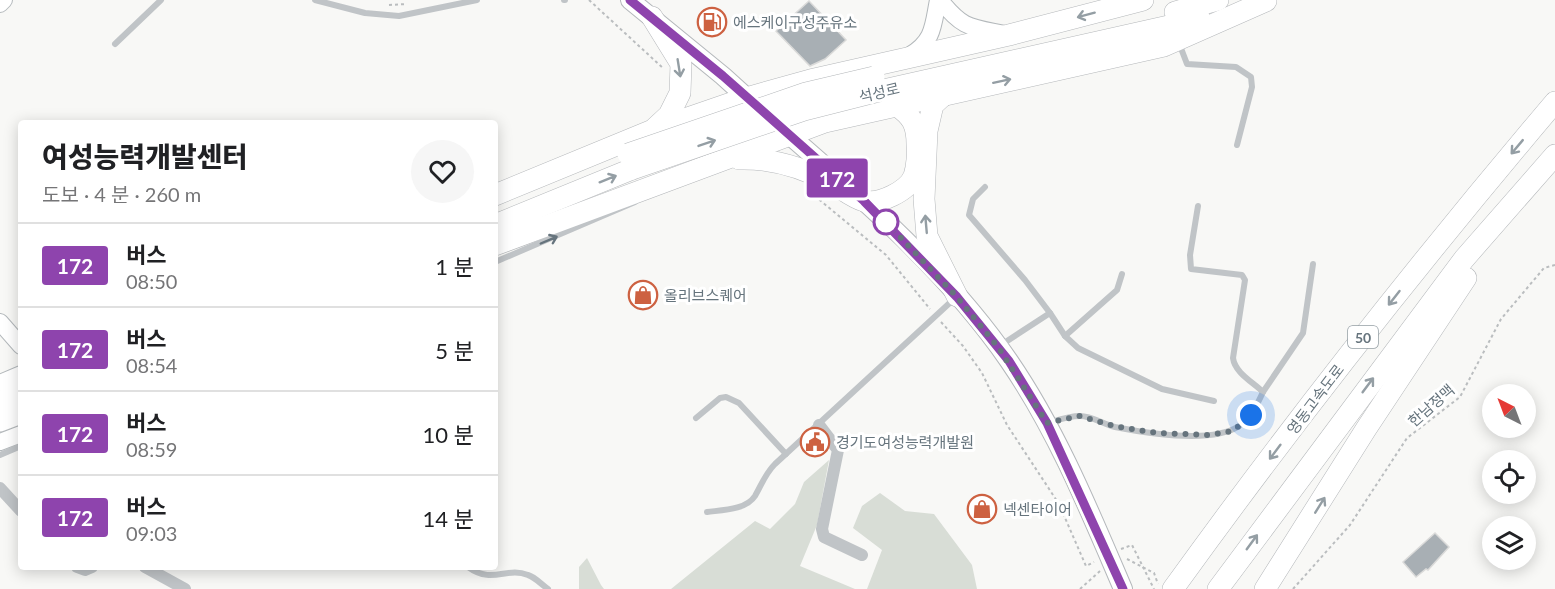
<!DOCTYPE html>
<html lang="ko">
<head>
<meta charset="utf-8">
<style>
	:root { --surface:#fff; --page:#f6f6f6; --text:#202124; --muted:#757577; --line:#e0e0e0 }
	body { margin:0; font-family:Lato,"Noto Sans KR",sans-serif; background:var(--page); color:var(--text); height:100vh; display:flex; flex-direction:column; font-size:22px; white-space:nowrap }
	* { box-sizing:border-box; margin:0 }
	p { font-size:20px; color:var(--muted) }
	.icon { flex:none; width:33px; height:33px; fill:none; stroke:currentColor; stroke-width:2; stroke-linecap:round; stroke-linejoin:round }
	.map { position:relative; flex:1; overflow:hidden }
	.sheet { position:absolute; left:18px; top:120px; width:480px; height:450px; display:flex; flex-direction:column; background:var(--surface); border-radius:6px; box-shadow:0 3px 15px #0003 }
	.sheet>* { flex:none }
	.badge { padding:0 12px; border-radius:4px; font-size:21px; line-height:39px }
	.needle { width:39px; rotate:318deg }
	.fabs { position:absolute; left:1482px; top:384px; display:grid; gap:12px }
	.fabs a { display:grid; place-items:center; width:54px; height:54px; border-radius:50%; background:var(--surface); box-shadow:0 3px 15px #0003; font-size:30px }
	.you { position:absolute; width:30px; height:30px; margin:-15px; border:4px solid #fff; border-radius:50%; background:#1a73e8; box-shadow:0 0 0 9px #1a73e833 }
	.map>.badge { position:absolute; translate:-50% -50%; box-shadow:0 0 0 3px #fff }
	.round { display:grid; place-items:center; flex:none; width:63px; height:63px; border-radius:32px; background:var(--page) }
	.overview { display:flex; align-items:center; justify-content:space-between; height:102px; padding:0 24px }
	h1 { font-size:28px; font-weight:800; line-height:45px }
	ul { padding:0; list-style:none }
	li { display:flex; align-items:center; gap:18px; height:84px; padding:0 24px; border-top:2px solid var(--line) }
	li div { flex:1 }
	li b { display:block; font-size:22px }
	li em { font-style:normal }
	li .badge { min-width:66px; font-weight:700; text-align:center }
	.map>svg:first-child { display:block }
	.green { fill:#d8ddd6 }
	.building { fill:#a8afb4; stroke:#dadad9; stroke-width:1.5 }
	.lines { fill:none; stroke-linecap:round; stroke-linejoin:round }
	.secondary-casing { stroke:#b3b8bb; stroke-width:18 }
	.primary-casing { stroke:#b4b8bb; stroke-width:20 }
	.highway-casing { stroke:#b4b7ba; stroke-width:22 }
	.path { stroke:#babdbf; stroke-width:2; stroke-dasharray:3 3; stroke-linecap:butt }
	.lane { stroke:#c0c4c7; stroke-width:6 }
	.street { stroke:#c0c4c7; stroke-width:12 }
	.secondary { stroke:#fff; stroke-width:16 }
	.primary { stroke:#fff; stroke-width:18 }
	.highway { stroke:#fff; stroke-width:21 }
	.highway-bridge-casing { stroke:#b4b7ba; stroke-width:22; stroke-linecap:butt }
	.highway-bridge { stroke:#fff; stroke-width:21 }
	.oneway { stroke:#949ea4 }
	.oneway2 { stroke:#66747d }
	.line-casing { stroke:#fff; stroke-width:14 }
	.line { stroke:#8e44ad; stroke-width:9 }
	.walk { stroke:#66747d; stroke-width:6; stroke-dasharray:0 10.8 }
	.stop-dot { fill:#fff; stroke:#8e44ad; stroke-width:3 }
	.labels { text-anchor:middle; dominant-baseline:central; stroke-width:6; stroke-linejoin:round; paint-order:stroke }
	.shield { fill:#fff; stroke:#949ea4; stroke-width:1.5 }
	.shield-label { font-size:14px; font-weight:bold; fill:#66747d }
	.poi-label { font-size:15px; fill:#66747d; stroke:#fff; text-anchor:start }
	.street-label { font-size:15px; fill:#66747d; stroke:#fff }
</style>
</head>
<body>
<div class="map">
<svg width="1555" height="589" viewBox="0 0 1555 589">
	<rect width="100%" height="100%" fill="#f8f8f6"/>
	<g class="green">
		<polygon points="829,460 817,525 800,566 855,589 671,589 755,521 770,529 795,504 804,482"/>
		<polygon points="880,493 905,511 934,514 972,565 977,589 867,589 882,550 853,528 862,506"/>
		<polygon points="587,558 601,585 604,589 579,589 579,567"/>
	</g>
	<g class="building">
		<polygon points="809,1 846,40 825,59 810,66 776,31"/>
		<polygon points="1435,533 1449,547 1428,570 1426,569 1416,577 1403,562"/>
	</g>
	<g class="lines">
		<g class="secondary-casing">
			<g id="secondary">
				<path d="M940 0C963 29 970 27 1005 34"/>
				<polyline points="0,4 4,0"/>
				<path d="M910 55C934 41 933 25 938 0"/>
				<polyline points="0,322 21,346"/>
				<polyline points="0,383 21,374"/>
				<polyline points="0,442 21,434"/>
			</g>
		</g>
		<g class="primary-casing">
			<g id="primary">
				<polyline points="630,0 723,76 755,105"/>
				<path d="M780 127C862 198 948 272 1009 361 1057 431 1090 512 1123 589"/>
			</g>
		</g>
		<g class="highway-casing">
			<g id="highway">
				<polyline points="1175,12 1218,0"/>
				<polyline points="652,17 681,64 680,93 669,115 655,128"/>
				<polyline points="879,91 1200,19"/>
				<polyline points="945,94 933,105 927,131 924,199 927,236 957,296"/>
				<path d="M739 159C772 158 802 167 832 183 841 188 853 198 864 201 879 205 908 191 914 176 917 167 918 153 917 144 917 125 912 116 897 106"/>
				<polyline points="495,195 653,130 746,98 810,80 1009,35 1143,0"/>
				<polyline points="495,225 632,169"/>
				<polyline points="495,245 825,122 1164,46 1266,1"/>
				<polyline points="0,402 21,393"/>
				<polyline points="0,421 21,413"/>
				<path d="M1173 589C1294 421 1422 259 1555 102"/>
				<polyline points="1218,589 1464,259 1555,155"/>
				<polyline points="1265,589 1366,429 1466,278"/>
			</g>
		</g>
		<g class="path">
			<polyline points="589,0 664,69"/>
			<polyline points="389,5 407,4"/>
			<polyline points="810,192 886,255 930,309"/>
			<polyline points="941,322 963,346 982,373 1007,425 1059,504 1086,566 1094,562"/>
			<polyline points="1121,549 1132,545 1154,589"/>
			<polyline points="1127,559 1154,573 1158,584"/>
			<polyline points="1080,589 1100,571"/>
			<polyline points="1293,589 1350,525 1407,438 1460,397 1501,319 1544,268 1555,265"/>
		</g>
		<g class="lane">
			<polyline points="315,0 365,13 399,16 477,0"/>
			<polyline points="564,0 565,0"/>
			<polyline points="1179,43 1187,64 1236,67 1251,77 1252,87 1237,145"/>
			<polyline points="115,44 161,0"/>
			<polyline points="985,187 973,199 969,215 1025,280 1050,313"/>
			<polyline points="495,262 635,202"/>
			<polyline points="1065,336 1117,290 1122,274"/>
			<polyline points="1001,345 1050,313 1065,336 1078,348 1162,389 1214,401"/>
			<polyline points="1263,392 1303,333 1313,264"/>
			<polyline points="696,418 720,398 726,397 739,403 786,454"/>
			<path d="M1048 423C1058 420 1069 416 1080 416 1092 416 1103 424 1115 427 1146 433 1212 444 1239 426 1251 418 1257 405 1263 392 1253 382 1235 373 1233 358L1245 280 1242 275 1191 269 1190 255 1198 206"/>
			<polyline points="0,455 21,446"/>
			<path d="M707 512C722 510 746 510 755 496 762 484 765 474 775 464L954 299"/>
			<path d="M468 567C493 585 506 566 528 575 535 577 542 585 548 589"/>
		</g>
		<g class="street">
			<polyline points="819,425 838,450 822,529 824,537 862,555"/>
			<polyline points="0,488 21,511"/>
			<polyline points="77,567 85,570 92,567"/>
			<polyline points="145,567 185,589"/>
		</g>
		<use href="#secondary" class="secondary"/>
		<use href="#primary" class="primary"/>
		<use href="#highway" class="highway"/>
		<g class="highway-bridge-casing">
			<g id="highway-bridge">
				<polyline points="628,154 806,93 874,77"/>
				<polyline points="632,169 804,110 879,91"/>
			</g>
		</g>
		<use href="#highway-bridge" class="highway-bridge"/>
	</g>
	<defs><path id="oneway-shaft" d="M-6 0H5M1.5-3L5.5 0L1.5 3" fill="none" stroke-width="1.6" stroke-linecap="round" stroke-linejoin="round" transform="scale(1.5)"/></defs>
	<g class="oneway">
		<use href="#oneway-shaft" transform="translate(1086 15) rotate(165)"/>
		<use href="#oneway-shaft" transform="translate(679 68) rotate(81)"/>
		<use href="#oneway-shaft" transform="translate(1002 81) rotate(-12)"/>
		<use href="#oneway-shaft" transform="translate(707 143) rotate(-19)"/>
		<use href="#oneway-shaft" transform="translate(1517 147) rotate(130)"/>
		<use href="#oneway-shaft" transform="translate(608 179) rotate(-22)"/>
		<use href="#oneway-shaft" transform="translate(926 224) rotate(-95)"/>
		<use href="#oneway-shaft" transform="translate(1394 298) rotate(128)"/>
		<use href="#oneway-shaft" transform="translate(1368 385) rotate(-53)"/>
		<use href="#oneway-shaft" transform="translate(1275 452) rotate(127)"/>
		<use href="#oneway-shaft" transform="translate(1320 505) rotate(-58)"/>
		<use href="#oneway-shaft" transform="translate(1252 542) rotate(-54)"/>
	</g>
	<use class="oneway2" href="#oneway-shaft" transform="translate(549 240) rotate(-23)"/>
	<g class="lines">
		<g class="line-casing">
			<polyline id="line" points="630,0 723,76 864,201 957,297 1009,361 1047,423 1123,589"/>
		</g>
		<use href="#line" class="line"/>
		<polyline class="walk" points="886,222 957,297 998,347 1047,423 1080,416 1114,426 1157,433 1209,435 1228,432 1241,425 1251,415"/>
	</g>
	<defs>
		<g id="fuel-ring" transform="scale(1.5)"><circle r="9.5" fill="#fff" stroke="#cd6141" stroke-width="1.5"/><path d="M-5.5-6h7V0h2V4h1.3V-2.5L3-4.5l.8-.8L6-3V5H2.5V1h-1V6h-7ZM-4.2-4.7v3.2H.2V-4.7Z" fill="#cd6141"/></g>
		<g id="shop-ring" transform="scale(1.5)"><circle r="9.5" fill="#fff" stroke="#cd6141" stroke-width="1.5"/><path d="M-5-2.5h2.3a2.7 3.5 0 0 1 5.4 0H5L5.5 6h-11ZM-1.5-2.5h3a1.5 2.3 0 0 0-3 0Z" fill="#cd6141"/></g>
		<g id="civic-ring" transform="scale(1.5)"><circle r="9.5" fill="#fff" stroke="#cd6141" stroke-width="1.5"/><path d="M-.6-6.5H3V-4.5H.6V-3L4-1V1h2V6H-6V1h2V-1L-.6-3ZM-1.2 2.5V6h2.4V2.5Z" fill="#cd6141"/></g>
	</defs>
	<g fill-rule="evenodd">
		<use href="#fuel-ring" x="712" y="22"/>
		<use href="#shop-ring" x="643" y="295"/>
		<use href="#civic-ring" x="815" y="442"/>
		<use href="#shop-ring" x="982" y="509"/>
	</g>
	<circle class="stop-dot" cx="886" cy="222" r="12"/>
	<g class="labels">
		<rect class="shield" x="1348" y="326" width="30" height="22" rx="4.5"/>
		<g class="shield-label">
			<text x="1363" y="337">50</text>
		</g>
		<g class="poi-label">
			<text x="733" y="22">에스케이구성주유소</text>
			<text x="664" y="295">올리브스퀘어</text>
			<text x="836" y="442">경기도여성능력개발원</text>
			<text x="1003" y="509">넥센타이어</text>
		</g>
		<g class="street-label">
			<text transform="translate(879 92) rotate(-13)">석성로</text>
			<text transform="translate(1315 399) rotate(-53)">영동고속도로</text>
			<text transform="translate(1431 405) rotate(-41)">한남정맥</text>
		</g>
	</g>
</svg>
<div class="fabs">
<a><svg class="needle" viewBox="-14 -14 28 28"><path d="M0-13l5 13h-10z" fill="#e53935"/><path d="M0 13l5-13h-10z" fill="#757577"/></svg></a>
<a><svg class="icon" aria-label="locate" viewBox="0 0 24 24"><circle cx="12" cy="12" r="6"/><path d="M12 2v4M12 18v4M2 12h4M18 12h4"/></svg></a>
<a><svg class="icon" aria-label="layers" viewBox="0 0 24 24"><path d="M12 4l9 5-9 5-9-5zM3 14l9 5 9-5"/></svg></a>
</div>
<div class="you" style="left:1251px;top:415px"></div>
<b class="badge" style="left:837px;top:178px;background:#8e44ad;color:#fff">172</b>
<section class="sheet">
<div class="overview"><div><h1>여성능력개발센터</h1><p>도보 · 4 분 · 260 m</p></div><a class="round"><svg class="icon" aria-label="heart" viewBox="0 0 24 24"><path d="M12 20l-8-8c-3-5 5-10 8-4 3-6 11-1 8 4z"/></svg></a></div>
<ul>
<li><span class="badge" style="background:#8e44ad;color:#fff">172</span><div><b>버스</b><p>08:50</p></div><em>1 분</em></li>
<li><span class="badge" style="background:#8e44ad;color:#fff">172</span><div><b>버스</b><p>08:54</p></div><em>5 분</em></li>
<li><span class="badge" style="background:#8e44ad;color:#fff">172</span><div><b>버스</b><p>08:59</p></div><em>10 분</em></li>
<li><span class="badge" style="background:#8e44ad;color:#fff">172</span><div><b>버스</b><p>09:03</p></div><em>14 분</em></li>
</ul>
</section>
</div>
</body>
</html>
